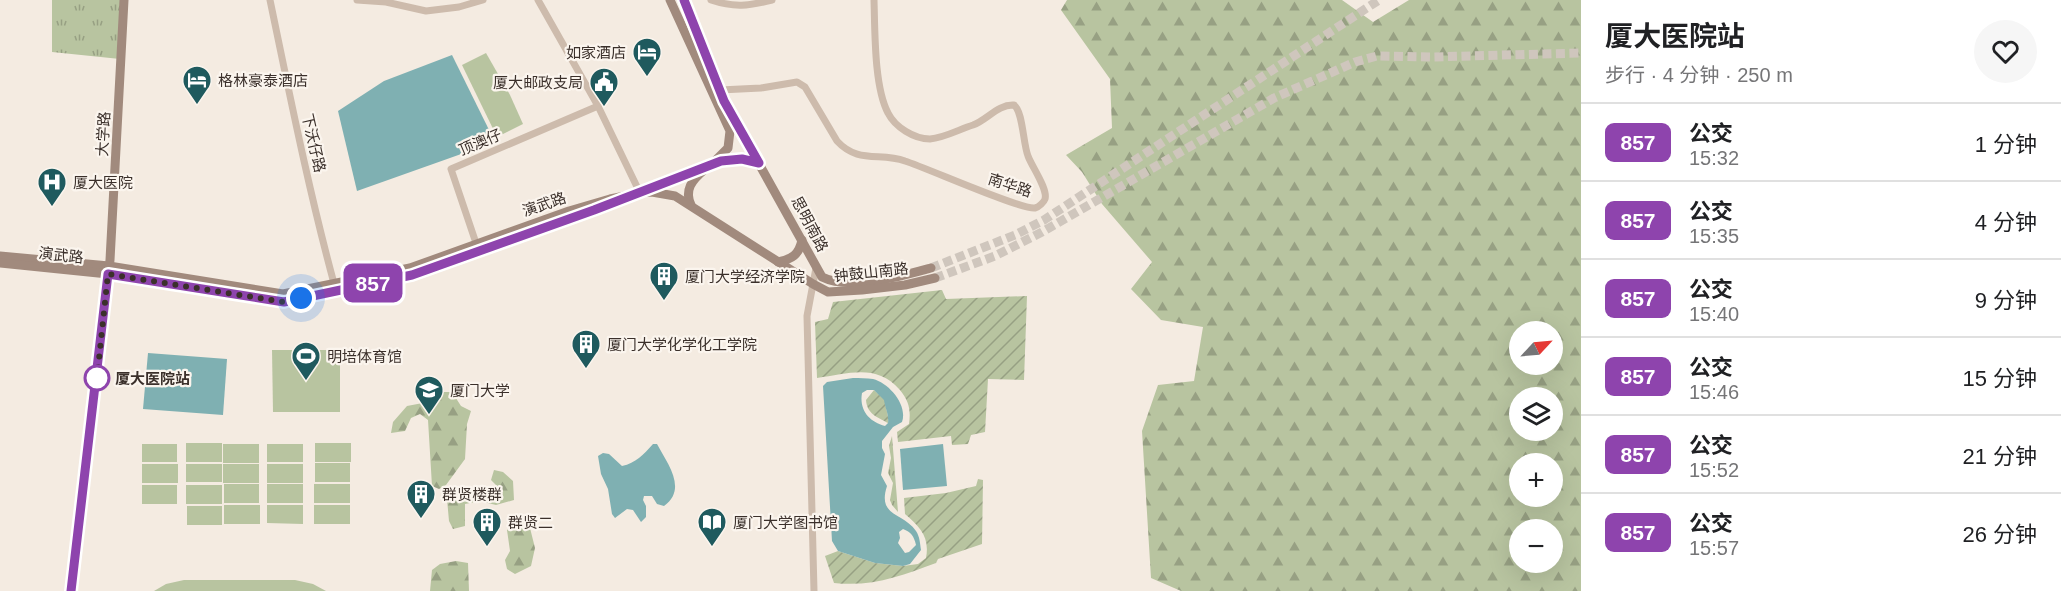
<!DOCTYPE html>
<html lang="zh">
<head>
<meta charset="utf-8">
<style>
	:root { --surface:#fff; --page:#f6f6f6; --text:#202124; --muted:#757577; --line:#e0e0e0 }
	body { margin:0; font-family:Helvetica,"Noto Sans SC",sans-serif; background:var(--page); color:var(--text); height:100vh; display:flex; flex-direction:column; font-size:22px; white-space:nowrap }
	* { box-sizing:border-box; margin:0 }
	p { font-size:20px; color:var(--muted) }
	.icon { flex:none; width:33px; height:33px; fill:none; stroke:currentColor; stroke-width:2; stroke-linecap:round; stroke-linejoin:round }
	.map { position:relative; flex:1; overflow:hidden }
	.sheet { display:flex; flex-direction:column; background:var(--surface); width:480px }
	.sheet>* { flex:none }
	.badge { padding:0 12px; border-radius:9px; font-size:21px; line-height:39px }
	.needle { width:39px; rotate:64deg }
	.controls { position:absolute; left:1509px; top:321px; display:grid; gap:12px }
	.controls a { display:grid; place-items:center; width:54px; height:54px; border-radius:50%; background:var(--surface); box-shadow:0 6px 24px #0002; font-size:30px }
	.you { position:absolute; width:30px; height:30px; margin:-15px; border:4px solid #fff; border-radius:50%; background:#1a73e8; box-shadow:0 0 0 9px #1a73e833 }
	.map>.badge { position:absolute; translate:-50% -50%; box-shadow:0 0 0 3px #fff }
	.round { display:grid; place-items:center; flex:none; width:63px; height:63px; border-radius:32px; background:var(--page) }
	.overview { display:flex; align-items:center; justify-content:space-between; height:102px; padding:0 24px }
	h1 { font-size:28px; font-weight:700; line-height:45px }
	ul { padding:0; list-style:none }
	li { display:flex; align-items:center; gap:18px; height:78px; padding:0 24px; border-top:2px solid var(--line) }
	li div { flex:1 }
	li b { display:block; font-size:22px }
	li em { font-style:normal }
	li .badge { min-width:66px; font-weight:700; text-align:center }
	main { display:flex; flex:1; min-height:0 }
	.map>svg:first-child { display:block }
	.grass { fill:url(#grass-tufts) }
	.forest { fill:url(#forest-firs); fill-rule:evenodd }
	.garden { fill:url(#garden-furrows) }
	.pitch { fill:#b8c4a0 }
	.water { fill:#7fb0b2; fill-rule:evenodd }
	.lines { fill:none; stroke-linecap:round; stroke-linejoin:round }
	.secondary-tunnel { stroke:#cfc6bd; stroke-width:9; stroke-dasharray:9 4.5; stroke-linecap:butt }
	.street { stroke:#cdbbac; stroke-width:7 }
	.secondary { stroke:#a18a7d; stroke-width:9 }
	.line-casing { stroke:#fff; stroke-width:14 }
	.line { stroke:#8e44ad; stroke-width:9 }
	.walk { stroke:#3b302b; stroke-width:6; stroke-dasharray:0 10.8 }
	.stop-dot { fill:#fff; stroke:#8e44ad; stroke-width:3 }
	.labels { text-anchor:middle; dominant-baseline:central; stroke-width:4.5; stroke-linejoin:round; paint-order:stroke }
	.poi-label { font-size:15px; fill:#3b302b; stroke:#fbf5ee; text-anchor:start }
	.street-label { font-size:15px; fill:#3b302b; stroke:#fbf5ee }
	.stop-label { font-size:15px; font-weight:bold; fill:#3b302b; stroke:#fbf5ee; text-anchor:start }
</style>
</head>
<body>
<main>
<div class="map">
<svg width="1581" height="591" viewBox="0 0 1581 591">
	<defs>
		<pattern id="grass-tufts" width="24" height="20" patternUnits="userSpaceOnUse" patternTransform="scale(1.5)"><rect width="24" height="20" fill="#b8c4a0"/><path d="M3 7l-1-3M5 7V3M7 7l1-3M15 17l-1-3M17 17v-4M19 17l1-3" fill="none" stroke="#97a083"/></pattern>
		<pattern id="forest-firs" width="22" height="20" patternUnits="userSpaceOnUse" patternTransform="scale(1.5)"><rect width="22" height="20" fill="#b8c4a0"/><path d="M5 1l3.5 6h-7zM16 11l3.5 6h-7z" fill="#97a083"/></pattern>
		<pattern id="garden-furrows" width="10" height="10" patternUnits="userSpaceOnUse" patternTransform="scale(1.5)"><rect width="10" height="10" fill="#b8c4a0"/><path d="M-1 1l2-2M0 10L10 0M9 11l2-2" fill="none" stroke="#97a083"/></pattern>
	</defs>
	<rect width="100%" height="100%" fill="#f4ebe1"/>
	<g class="grass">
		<polygon points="52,0 120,0 120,59 52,52"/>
		<polygon points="892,436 898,512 892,505 890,500 893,483 888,473 891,458 889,446"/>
	</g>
	<g class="forest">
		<path d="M1067 0H1342L1373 22 1409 0H1581V591H1181L1151 578 1142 431 1158 385 1194 381 1203 327 1161 320 1131 289 1152 262 1102 204 1082 172 1066 155 1112 128 1110 79 1061 10ZM1520 332H1552V364H1520ZM1520 398H1552V430H1520ZM1520 464H1552V496H1520ZM1520 530H1552V562H1520Z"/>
		<polygon points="444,392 452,392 461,406 471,411 467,424 465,459 446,485 439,489 432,486 428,420 420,414 411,418 405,431 391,433 393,422 407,406 428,402"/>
		<path d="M494 470 503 472 513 481 514 500 496 505 480 501 465 504V526L453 529 449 521 447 499C460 491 465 489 478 497L490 491 496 485 491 480Z"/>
		<polygon points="521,521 529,524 535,548 531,566 515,574 507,569 505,560 510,551 507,530"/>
		<polygon points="456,561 468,563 469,591 430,591 432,570 440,564"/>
	</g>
	<g class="garden">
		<path d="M942 290 946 299 1027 296 1024 380 988 379 985 432 971 435 968 444 952 445 951 436 898 442 897 432 909 424C911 410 909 401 900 390 876 363 849 374 817 378L815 322 828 319 833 302Z"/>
		<path d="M874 390 885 400C885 408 889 414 888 423 877 417 867 414 866 400Z"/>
		<path d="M978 479 983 480 982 544 938 559 936 563C901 576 873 587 834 583L825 556 838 551 875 563 903 566 918 564 926 558C930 537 920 527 905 514L904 498 946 493 976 486Z"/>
	</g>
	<g class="pitch">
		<polygon points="486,53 510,95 523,124 497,137 462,65"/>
		<polygon points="272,350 340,350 340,412 273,412"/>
		<rect x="186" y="443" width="36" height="19"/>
		<rect x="315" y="443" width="36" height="19"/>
		<rect x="142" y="444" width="35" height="18"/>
		<rect x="223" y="444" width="36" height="19"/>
		<rect x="267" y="444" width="36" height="18"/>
		<rect x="315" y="463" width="35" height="19"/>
		<rect x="142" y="464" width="36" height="19"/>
		<rect x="186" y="464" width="36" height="18"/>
		<rect x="223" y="464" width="36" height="19"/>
		<rect x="267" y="464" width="36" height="19"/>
		<rect x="224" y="484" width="35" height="19"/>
		<rect x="267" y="484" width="36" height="19"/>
		<rect x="314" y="484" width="36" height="19"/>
		<rect x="142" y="485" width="35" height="19"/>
		<rect x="186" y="485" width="36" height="19"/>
		<rect x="224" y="505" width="36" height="19"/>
		<polygon points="267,505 303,505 303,524 267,523"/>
		<rect x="314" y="505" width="36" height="19"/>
		<rect x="187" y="506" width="35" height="19"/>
		<polygon points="184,580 295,580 313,584 326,591 154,591 166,584"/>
	</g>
	<g class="water">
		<polygon points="452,55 495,142 357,191 338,111 384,81"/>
		<polygon points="148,353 227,359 223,415 143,409"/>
		<path d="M853 378C859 378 867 378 873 379 889 383 908 405 902 422L893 427 882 441V448L885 454 881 475 887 486C877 517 903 512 916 531 920 537 920 544 921 550L910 564 903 566 875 563 838 551 832 541 823 386 827 382ZM867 390H874L884 400C885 408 889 414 888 423L885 426C869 422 859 410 862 393ZM903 529C911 532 914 536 916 545L909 552 905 553 898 543 900 538 899 532Z"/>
		<path d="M653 444H657C667 463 688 489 664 506L657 504 652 496H644L643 500 646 506V517L641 522 633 510 627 509 615 518 612 514 608 489 601 474 598 456 603 453 609 454 622 466C636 463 643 455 653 444Z"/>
		<polygon points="943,444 947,486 903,490 900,449"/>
	</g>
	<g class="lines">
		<g class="secondary-tunnel">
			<polyline points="931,268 1015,235 1044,220 1379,0"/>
			<polyline points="935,278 995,256 1042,232 1274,98 1355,62 1377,56 1431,57 1581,53"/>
		</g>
		<g class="street">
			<path d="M270 0C290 96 309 192 335 287"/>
			<polyline points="357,0 386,2 426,11 459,7 483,0"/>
			<polyline points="538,0 598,106 640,193"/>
			<path d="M711 0C735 8 748 6 772 0"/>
			<path d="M720 90 761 88 797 82 805 87 837 141C858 164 880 152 905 161 927 168 1021 210 1035 208 1039 207 1044 202 1045 199 1048 189 1032 167 1028 156 1023 144 1023 111 1014 105 998 104 987 120 973 125 960 129 944 138 930 139 914 139 895 127 888 113 874 87 875 30 874 0"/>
			<polyline points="477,246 451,169 598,106"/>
			<polyline points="814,591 807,316 816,268"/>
		</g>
		<g class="secondary">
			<polyline points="670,0 730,131 728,148 715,161"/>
			<path d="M684 0 724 101 822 277C850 291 902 276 931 268"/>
			<polyline points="645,191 721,161 742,159 759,163"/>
			<path d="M691 205C684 190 692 180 704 170"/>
			<polyline points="0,256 109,266 283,294 410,268 569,211 610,199 640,193 652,192 675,196 813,284 828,292 862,290 905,285 935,278"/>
			<path d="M778 262C792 259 799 255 802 240"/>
			<polyline points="0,263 108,274 283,302 412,275 604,207"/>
			<polyline points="71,591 110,260 124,0"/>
		</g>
	</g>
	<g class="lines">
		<g class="line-casing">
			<polyline id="line" points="71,591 108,274 284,302 412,275 594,210 721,161 742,159 759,163 724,101 684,0"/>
		</g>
		<use href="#line" class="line"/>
		<polyline class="walk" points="97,378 108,274 284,302 301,298"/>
	</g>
	<defs>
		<g id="hotel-pin" transform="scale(1.5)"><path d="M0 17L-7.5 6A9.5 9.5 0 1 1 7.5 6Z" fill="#1f5a5e" stroke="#fbf5ee"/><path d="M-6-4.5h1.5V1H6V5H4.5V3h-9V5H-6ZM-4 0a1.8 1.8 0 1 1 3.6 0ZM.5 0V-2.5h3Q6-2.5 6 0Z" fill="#fff"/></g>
		<g id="civic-pin" transform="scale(1.5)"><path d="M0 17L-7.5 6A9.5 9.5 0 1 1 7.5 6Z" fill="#1f5a5e" stroke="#fbf5ee"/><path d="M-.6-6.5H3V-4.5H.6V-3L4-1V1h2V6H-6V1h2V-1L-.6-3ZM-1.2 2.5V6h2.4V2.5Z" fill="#fff"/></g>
		<g id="hospital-pin" transform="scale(1.5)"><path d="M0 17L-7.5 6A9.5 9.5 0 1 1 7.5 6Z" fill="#1f5a5e" stroke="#fbf5ee"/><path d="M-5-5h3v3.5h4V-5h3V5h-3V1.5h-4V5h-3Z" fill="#fff"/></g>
		<g id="building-pin" transform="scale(1.5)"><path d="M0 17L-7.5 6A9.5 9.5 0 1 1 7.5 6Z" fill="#1f5a5e" stroke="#fbf5ee"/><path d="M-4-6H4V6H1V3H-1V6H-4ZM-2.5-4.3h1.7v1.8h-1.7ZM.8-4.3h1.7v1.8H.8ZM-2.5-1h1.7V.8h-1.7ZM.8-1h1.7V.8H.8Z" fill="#fff"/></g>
		<g id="stadium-pin" transform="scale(1.5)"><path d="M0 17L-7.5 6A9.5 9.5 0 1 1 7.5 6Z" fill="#1f5a5e" stroke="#fbf5ee"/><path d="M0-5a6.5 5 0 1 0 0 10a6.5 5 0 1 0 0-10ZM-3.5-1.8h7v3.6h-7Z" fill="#fff"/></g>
		<g id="university-pin" transform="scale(1.5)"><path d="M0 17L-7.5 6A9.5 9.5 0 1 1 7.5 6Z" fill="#1f5a5e" stroke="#fbf5ee"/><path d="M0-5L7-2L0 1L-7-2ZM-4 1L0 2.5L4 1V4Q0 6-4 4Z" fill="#fff"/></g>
		<g id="library-pin" transform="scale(1.5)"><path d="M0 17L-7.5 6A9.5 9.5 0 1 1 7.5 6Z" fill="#1f5a5e" stroke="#fbf5ee"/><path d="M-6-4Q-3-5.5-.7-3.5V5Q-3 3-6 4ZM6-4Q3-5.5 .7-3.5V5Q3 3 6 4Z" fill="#fff"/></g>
	</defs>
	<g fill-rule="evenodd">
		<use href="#hotel-pin" x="647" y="52"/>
		<use href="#hotel-pin" x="197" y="80"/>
		<use href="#civic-pin" x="604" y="82"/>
		<use href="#hospital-pin" x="52" y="182"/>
		<use href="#building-pin" x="664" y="276"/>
		<use href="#building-pin" x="586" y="344"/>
		<use href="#stadium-pin" x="306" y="356"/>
		<use href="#university-pin" x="429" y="390"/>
		<use href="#building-pin" x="421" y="494"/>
		<use href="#building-pin" x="487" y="522"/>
		<use href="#library-pin" x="712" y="522"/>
	</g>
	<circle class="stop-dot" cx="97" cy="378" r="12"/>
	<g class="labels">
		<g class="poi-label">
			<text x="626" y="52" text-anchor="end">如家酒店</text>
			<text x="218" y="80">格林豪泰酒店</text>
			<text x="583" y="82" text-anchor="end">厦大邮政支局</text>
			<text x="73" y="182">厦大医院</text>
			<text x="685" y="276">厦门大学经济学院</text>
			<text x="607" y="344">厦门大学化学化工学院</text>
			<text x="327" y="356">明培体育馆</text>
			<text x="450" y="390">厦门大学</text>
			<text x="442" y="494">群贤楼群</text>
			<text x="508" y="522">群贤二</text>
			<text x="733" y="522">厦门大学图书馆</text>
		</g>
		<g class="street-label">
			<text transform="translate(103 134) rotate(-87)">大学路</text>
			<text transform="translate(480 142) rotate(-23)">顶澳仔</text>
			<text transform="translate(314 143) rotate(77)">下沃仔路</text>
			<text transform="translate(1010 185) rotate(18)">南华路</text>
			<text transform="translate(544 204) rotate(-19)">演武路</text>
			<text transform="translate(810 224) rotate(62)">思明南路</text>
			<text transform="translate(61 255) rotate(6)">演武路</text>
			<text transform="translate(871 272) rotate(-6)">钟鼓山南路</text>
		</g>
		<g class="stop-label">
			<text x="115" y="378">厦大医院站</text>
		</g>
	</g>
</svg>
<div class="controls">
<a><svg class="needle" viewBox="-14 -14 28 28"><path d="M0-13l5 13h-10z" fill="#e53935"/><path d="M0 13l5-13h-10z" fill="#757577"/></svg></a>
<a><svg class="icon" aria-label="layers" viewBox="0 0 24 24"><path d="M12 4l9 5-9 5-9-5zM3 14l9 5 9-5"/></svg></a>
<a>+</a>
<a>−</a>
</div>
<div class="you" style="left:301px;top:298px"></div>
<b class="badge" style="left:373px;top:283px;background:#8e44ad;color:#fff">857</b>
</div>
<section class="sheet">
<div class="overview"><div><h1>厦大医院站</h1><p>步行 · 4 分钟 · 250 m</p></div><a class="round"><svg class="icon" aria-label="heart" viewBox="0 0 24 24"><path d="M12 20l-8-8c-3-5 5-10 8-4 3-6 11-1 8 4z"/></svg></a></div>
<ul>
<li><span class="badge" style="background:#8e44ad;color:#fff">857</span><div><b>公交</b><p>15:32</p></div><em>1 分钟</em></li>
<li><span class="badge" style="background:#8e44ad;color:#fff">857</span><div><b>公交</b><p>15:35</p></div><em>4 分钟</em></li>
<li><span class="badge" style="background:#8e44ad;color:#fff">857</span><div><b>公交</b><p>15:40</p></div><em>9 分钟</em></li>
<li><span class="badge" style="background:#8e44ad;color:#fff">857</span><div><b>公交</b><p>15:46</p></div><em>15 分钟</em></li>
<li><span class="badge" style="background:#8e44ad;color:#fff">857</span><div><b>公交</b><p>15:52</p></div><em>21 分钟</em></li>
<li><span class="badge" style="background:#8e44ad;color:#fff">857</span><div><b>公交</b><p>15:57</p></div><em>26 分钟</em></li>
</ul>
</section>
</main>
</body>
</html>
